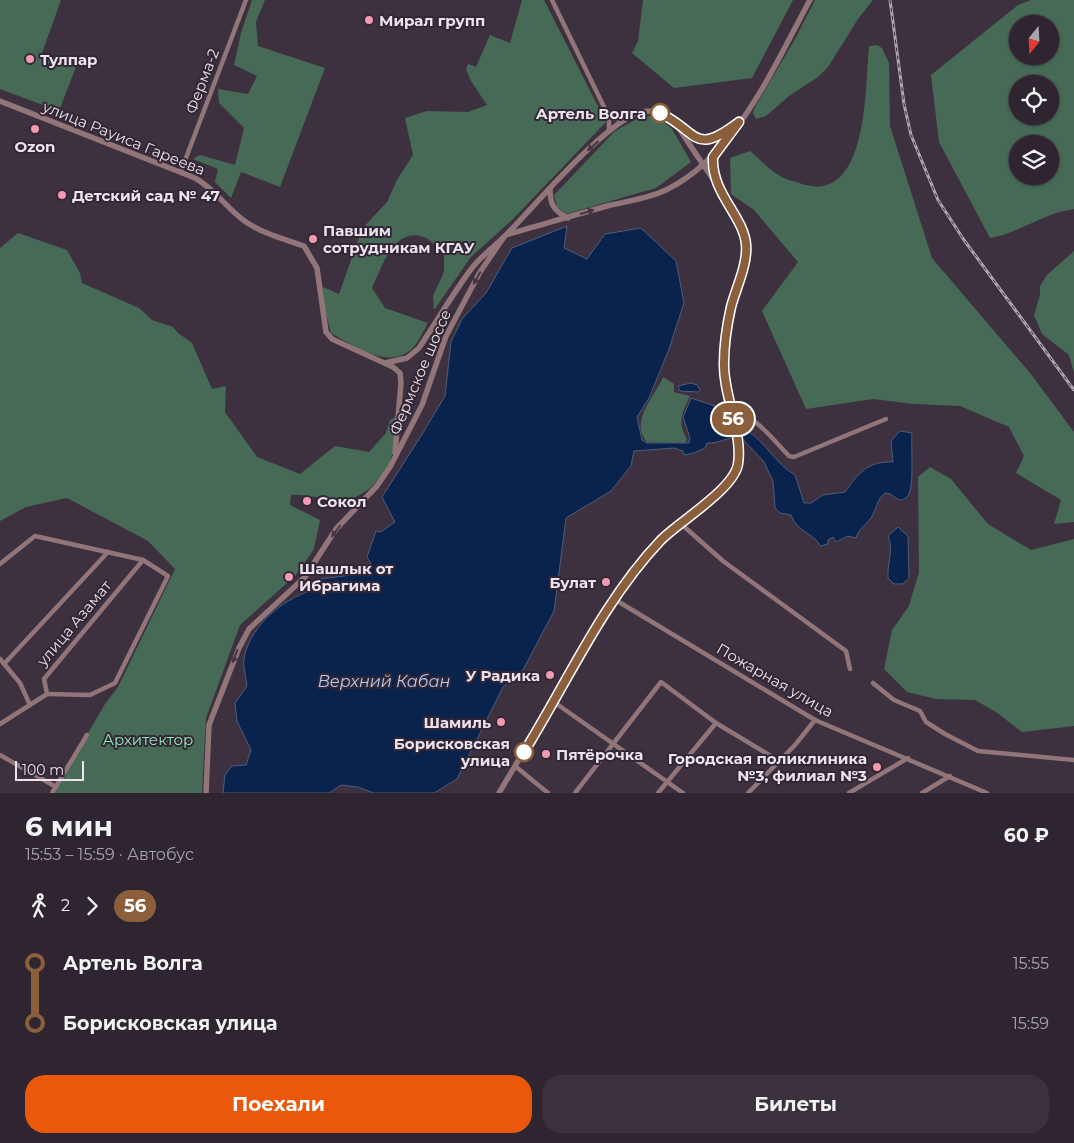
<!DOCTYPE html>
<html lang="ru">
<head>
<meta charset="utf-8">
<style>
	:root { --surface:#2e2530; --page:#3a313c; --text:#f1f3f6; --muted:#a7a5ab; --line:#49424c; --accent:#ea580c }
	body { margin:0; font-family:Montserrat,sans-serif; background:var(--page); color:var(--text); height:100vh; display:flex; flex-direction:column; font-size:19px; white-space:nowrap }
	* { box-sizing:border-box; margin:0 }
	p { font-size:16px; color:var(--muted) }
	.icon { flex:none; width:28px; height:28px; fill:none; stroke:currentColor; stroke-width:2; stroke-linecap:round; stroke-linejoin:round }
	.map { position:relative; height:793px; overflow:hidden }
	.details { display:flex; flex-direction:column; background:var(--surface); flex:1 }
	.details>* { flex:none }
	.badge { padding:0 10px; border-radius:16px; font-size:18px; line-height:32px }
	.needle { width:32px; rotate:198deg }
	.controls { position:absolute; left:1009px; top:15px; display:grid; gap:10px }
	.controls a { display:grid; place-items:center; width:50px; height:50px; border-radius:50%; background:var(--surface); box-shadow:0 1px 4px #0004,0 0 0 1px var(--line); font-size:25px }
	.scale { position:absolute; left:15px; bottom:12px; width:69px; box-sizing:border-box; padding-left:5px; border:2px solid #ebe3ed; border-top:0; font-size:14px; line-height:18px; white-space:nowrap; color:#ebe3ed; -webkit-text-stroke:4px #332736; paint-order:stroke }
	.map>.badge { position:absolute; translate:-50% -50%; box-shadow:0 0 0 2px #fff }
	.legs { display:flex; align-items:center; gap:8px; height:55px; padding:0 25px; font-size:16px }
	.legs p { margin-inline-start:auto }
	.head { display:flex; align-items:center; justify-content:space-between; height:85px; padding:0 25px }
	h1 { font-size:28px; font-weight:700; line-height:38px }
	.action { display:flex; gap:10px; margin-top:auto; padding:10px 25px }
	.action a { flex:1; height:58px; border-radius:20px; background:var(--accent); color:#fff; font-size:20px; font-weight:700; line-height:58px; text-align:center }
	.action a+a { background:var(--page); color:var(--text) }
	ul { padding:0 25px; list-style:none }
	li { display:flex; align-items:center; gap:18px; height:60px; font-size:19px }
	li i { display:grid; place-items:center; width:8px; height:100%; margin:0 6px; background:currentColor }
	li i::after { content:''; width:12px; height:12px; margin:-6px; border:4px solid; border-radius:50%; background:var(--surface) }
	li p { margin-inline-start:auto }
	li:first-child i { background:linear-gradient(#0000 50%,currentColor 0) }
	li:last-child i { background:linear-gradient(currentColor 50%,#0000 0) }
	.map>svg:first-child { display:block }
	.green { fill:#466a55; fill-rule:evenodd }
	.water { fill:#09234c; stroke:#4d5d7c }
	.lines { fill:none; stroke-linecap:round; stroke-linejoin:round }
	.minor { stroke:#927578; stroke-width:4.5 }
	.tertiary { stroke:#927578; stroke-width:5.5 }
	.rail-casing { stroke:#aea5b1; stroke-width:3 }
	.rail { stroke:#332736; stroke-width:1; stroke-dasharray:4; stroke-linecap:butt }
	.oneway { fill:#463743 }
	.line-1-casing { stroke:#fff; stroke-width:11 }
	.line-1 { stroke:#8b5e3c; stroke-width:8 }
	.poi-dot { fill:#f19ab1; stroke:#332736; stroke-width:2 }
	.stop-1-dot { fill:#fff; stroke:#8b5e3c; stroke-width:2.5 }
	.labels { text-anchor:middle; dominant-baseline:central; stroke-width:4; stroke-linejoin:round; paint-order:stroke }
	.poi-label { font-size:15px; font-weight:bold; fill:#ebe3ed; stroke:#332736; text-anchor:start }
	.street-label { font-size:15px; fill:#ebe3ed; stroke:#332736 }
	.stop-label { font-size:15px; font-weight:bold; fill:#ebe3ed; stroke:#332736; text-anchor:end }
	.park-label { font-size:15px; fill:#8fe9b7; stroke:#332736 }
	.water-label { font-size:16px; font-style:italic; fill:#b0ccf6; stroke:#332736 }
</style>
</head>
<body>
<div class="map">
<svg width="1074" height="793" viewBox="0 0 1074 793">
	<rect width="100%" height="100%" fill="#3d3140"/>
	<g class="green">
		<polygon points="0,0 61,0 42,53 77,64 59,111 0,89"/>
		<polygon points="252,0 265,0 256,22 258,46 325,68 280,187 241,172 231,198 215,182 218,169 193,159 200,155 235,165 244,128 219,103 218,89 248,94 257,76 234,65 241,33"/>
		<path d="M522 0H544L606 122 513 219 471 257 434 310 433 296 444 272V256C439 251 433 242 428 239 395 222 382 267 372 288L385 308 428 323C424 330 420 338 416 344 394 374 354 346 331 333L324 306 323 287 339 294 362 229 387 202 397 180 413 155 405 118 427 111 468 112 487 105 471 81 466 69 468 64 476 67 490 35 510 43Z"/>
		<polygon points="643,0 793,0 752,78 674,88 632,53 638,41"/>
		<polygon points="815,0 873,0 858,19 828,67 818,77 789,96 766,116 756,119 753,113 755,107 794,41"/>
		<path d="M1031 0H1074V209C1043 213 1020 233 990 238L939 142 931 75 1018 5ZM1018 24H1050V56H1018ZM1018 84H1050V116H1018ZM1018 144H1050V176H1018Z"/>
		<path d="M877 45 882 48 889 63 890 126 932 258 1030 373 1074 432V522L1054 524 1061 500 1016 473 1024 456 1009 427 960 406 914 404 873 399 806 409 762 311 798 262 754 210 731 194 730 158 750 151C760 159 769 170 780 176 786 180 795 181 802 184 869 205 865 86 869 46Z"/>
		<polygon points="642,116 658,117 672,129 691,162 656,188 566,214 557,207 554,195 615,131"/>
		<path d="M18 233 67 250 80 273 82 283 139 308 152 320 173 327 178 333 192 343 212 389 226 386 225 412 257 457 300 474 335 446 369 452 386 433 390 420 396 417C395 432 395 452 388 466 378 485 358 502 336 500 320 499 307 494 291 495L290 505 320 520 314 549 295 576 240 625 206 718 202 793H53L105 704 118 687 175 569 148 541 67 498 26 507 0 521V248Z"/>
		<polygon points="1074,251 1074,373 1069,355 1042,334 1034,315 1040,295 1040,286 1047,275"/>
		<path d="M663 377 674 384V392L690 396C682 413 677 422 687 439L685 443 647 442C629 421 655 396 663 377Z"/>
		<polygon points="930,467 951,479 988,524 1031,550 1074,539 1074,726 1022,732 996,712 975,700 936,699 907,692 884,669 892,630 909,606 919,572 918,477"/>
	</g>
	<g class="water">
		<path d="M567 226 564 248 587 259 605 234 641 228 676 261 684 303 669 349 649 398 637 417 642 440 647 443H689L690 438 683 417 691 398 715 406 712 420C725 427 738 424 749 432 767 444 776 464 795 475L804 503H811L823 495 845 492C858 473 868 461 893 462L891 441 900 431 912 433C911 447 914 484 909 494 907 498 903 500 899 500L890 494 885 493C877 499 876 510 871 518 865 526 859 528 856 538L848 536 836 542 833 537 828 540V544L820 546C815 533 797 533 791 515L780 513 775 508 773 481 764 462 740 436C728 437 718 444 707 443L705 448 694 453 684 455 683 451 674 448 634 451 631 466 611 491 566 518 554 611 523 670 503 687 457 779 434 793H374L358 787 341 785 329 793H223L225 775 232 766 246 765 251 750 237 721 235 703 247 686C246 678 243 667 244 659 248 634 269 612 290 600 302 593 313 591 321 579L359 574 364 566 371 564 367 557 376 531 381 532 395 522 382 497 421 436 445 396 451 342 462 319 486 293 512 248Z"/>
		<polygon points="691,383 697,385 700,390 698,392 680,391 678,386"/>
		<path d="M898 527 908 536 909 578 903 584H894L888 578C887 564 894 549 888 536Z"/>
	</g>
	<g class="lines">
		<g class="minor">
			<polyline points="552,0 605,109 609,119 609,131"/>
			<polyline points="609,114 615,119 624,119"/>
			<polyline points="181,171 246,0"/>
			<path d="M731 411C754 413 774 441 789 456L794 457 886 419"/>
			<polyline points="680,523 723,561 846,651 850,669"/>
			<polyline points="0,564 35,536 143,560 168,576 115,683 90,695 47,694"/>
			<polyline points="614,599 815,720 987,793"/>
			<polyline points="0,659 20,683 30,705"/>
			<polyline points="4,664 108,552"/>
			<polyline points="873,683 894,700 920,711 926,722 945,734 978,751 1074,760"/>
			<polyline points="554,702 683,793"/>
			<polyline points="0,724 47,694 44,679 143,560"/>
			<polyline points="0,755 56,787"/>
			<polyline points="515,766 548,793"/>
			<polyline points="52,793 87,735"/>
			<polyline points="575,793 661,682 716,723 779,761"/>
			<polyline points="658,793 716,723"/>
			<polyline points="748,793 795,745 815,720"/>
			<polyline points="849,793 908,758"/>
			<polyline points="922,793 950,776"/>
		</g>
		<g class="tertiary">
			<path d="M0 101 195 178C215 189 227 209 246 222 264 234 284 239 304 246L317 268 326 332 332 339 393 367 400 373 401 383 395 453"/>
			<polyline points="713,158 715,178"/>
			<path d="M550 189C550 205 554 211 568 218"/>
			<path d="M509 234C541 225 574 215 607 206 627 201 647 199 666 190 736 156 774 66 810 0"/>
			<path d="M385 363 407 358 419 348C437 321 453 293 472 268 481 256 494 247 505 236 534 207 606 120 642 112 685 102 678 167 739 122"/>
			<polyline points="206,793 209,725 239,648 249,629 305,577 336,529 377,486 390,467 422,405 446,336 480,272 504,237"/>
			<path d="M499 793 614 599C633 571 653 547 678 525 696 509 722 494 734 474 746 454 725 392 724 366 723 347 727 325 731 306 736 289 750 256 745 240 732 200 699 162 678 126"/>
		</g>
		<g class="rail-casing">
			<polyline id="rail" points="890,0 904,104 911,135 938,200 964,240 1074,390"/>
		</g>
		<use href="#rail" class="rail"/>
	</g>
	<defs><path id="oneway-solid" d="M-6-.8H1V-3.2L6.5 0L1 3.2V.8H-6Z" transform="scale(1.25)"/></defs>
	<g class="oneway">
		<use href="#oneway-solid" transform="translate(593 146) rotate(139)"/>
		<use href="#oneway-solid" transform="translate(587 212) rotate(-17)"/>
		<use href="#oneway-solid" transform="translate(477 278) rotate(119)"/>
		<use href="#oneway-solid" transform="translate(336 531) rotate(127)"/>
		<use href="#oneway-solid" transform="translate(235 656) rotate(112)"/>
	</g>
	<g class="lines">
		<g class="line-1-casing">
			<path id="line-1" d="M524 752C568 681 603 601 661 540 680 521 734 489 738 464 743 432 723 395 724 363 724 344 727 325 731 307 736 288 748 264 746 244 743 215 711 193 713 157L739 122C693 157 699 132 660 113"/>
		</g>
		<use href="#line-1" class="line-1"/>
	</g>
	<g class="poi-dot">
		<circle cx="369" cy="20" r="5"/>
		<circle cx="30" cy="59" r="5"/>
		<circle cx="35" cy="129" r="5"/>
		<circle cx="62" cy="195" r="5"/>
		<circle cx="313" cy="239" r="5"/>
		<circle cx="307" cy="501" r="5"/>
		<circle cx="289" cy="577" r="5"/>
		<circle cx="606" cy="582" r="5"/>
		<circle cx="550" cy="675" r="5"/>
		<circle cx="501" cy="722" r="5"/>
		<circle cx="546" cy="754" r="5"/>
		<circle cx="877" cy="767" r="5"/>
	</g>
	<g class="stop-1-dot">
		<circle cx="660" cy="113" r="9"/>
		<circle cx="524" cy="752" r="9"/>
	</g>
	<g class="labels">
		<g class="poi-label">
			<text x="379" y="20">Мирал групп</text>
			<text x="40" y="59">Тулпар</text>
			<text x="35" y="146" text-anchor="middle">Ozon</text>
			<text x="72" y="195">Детский сад № 47</text>
			<text x="323" y="230">Павшим<tspan x="323" dy="17">сотрудникам КГАУ</tspan></text>
			<text x="317" y="501">Сокол</text>
			<text x="299" y="568">Шашлык от<tspan x="299" dy="17">Ибрагима</tspan></text>
			<text x="596" y="582" text-anchor="end">Булат</text>
			<text x="540" y="675" text-anchor="end">У Радика</text>
			<text x="491" y="722" text-anchor="end">Шамиль</text>
			<text x="556" y="754">Пятёрочка</text>
			<text x="867" y="758" text-anchor="end">Городская поликлиника<tspan x="867" dy="17">№3, филиал №3</tspan></text>
		</g>
		<g class="street-label">
			<text transform="translate(202 81) rotate(-69)">Ферма-2</text>
			<text transform="translate(124 138) rotate(22)">улица Рауиса Гареева</text>
			<text transform="translate(420 372) rotate(-67)">Фермское шоссе</text>
			<text transform="translate(74 623) rotate(-50)">улица Азамат</text>
			<text transform="translate(775 680) rotate(30)">Пожарная улица</text>
		</g>
		<g class="stop-label">
			<text x="646" y="113">Артель Волга</text>
			<text x="510" y="743">Борисковская<tspan x="510" dy="17">улица</tspan></text>
		</g>
		<g class="park-label">
			<text x="148" y="739">Архитектор</text>
		</g>
		<g class="water-label">
			<text x="384" y="681">Верхний Кабан</text>
		</g>
	</g>
</svg>
<div class="controls">
<a><svg class="needle" viewBox="-14 -14 28 28"><path d="M0-13l5 13h-10z" fill="#e53935"/><path d="M0 13l5-13h-10z" fill="#a7a5ab"/></svg></a>
<a><svg class="icon" aria-label="locate" viewBox="0 0 24 24"><circle cx="12" cy="12" r="6"/><path d="M12 2v4M12 18v4M2 12h4M18 12h4"/></svg></a>
<a><svg class="icon" aria-label="layers" viewBox="0 0 24 24"><path d="M12 4l9 5-9 5-9-5zM3 14l9 5 9-5"/></svg></a>
</div>
<div class="scale">100 m</div>
<b class="badge" style="left:733px;top:419px;background:#8b5e3c;color:#fff">56</b>
</div>
<section class="details">
<div class="head"><div><h1>6 мин</h1><p>15:53 – 15:59 · Автобус</p></div><b>60 ₽</b></div>
<div class="legs"><svg class="icon" aria-label="walk" viewBox="0 0 24 24"><circle cx="13" cy="4" r="2"/><path d="M13 8l-2 6 4 7M11 14l-3 7M7 12l3-4h3l4 4"/></svg>2<svg class="icon" aria-label="forward" viewBox="0 0 24 24"><path d="M9 5l7 7-7 7"/></svg><b class="badge" style="background:#8b5e3c;color:#fff">56</b></div>
<ul>
<li><i style="color:#8b5e3c"></i><b>Артель Волга</b><p>15:55</p></li>
<li><i style="color:#8b5e3c"></i><b>Борисковская улица</b><p>15:59</p></li>
</ul>
<div class="action"><a>Поехали</a><a>Билеты</a></div>
</section>
</body>
</html>
